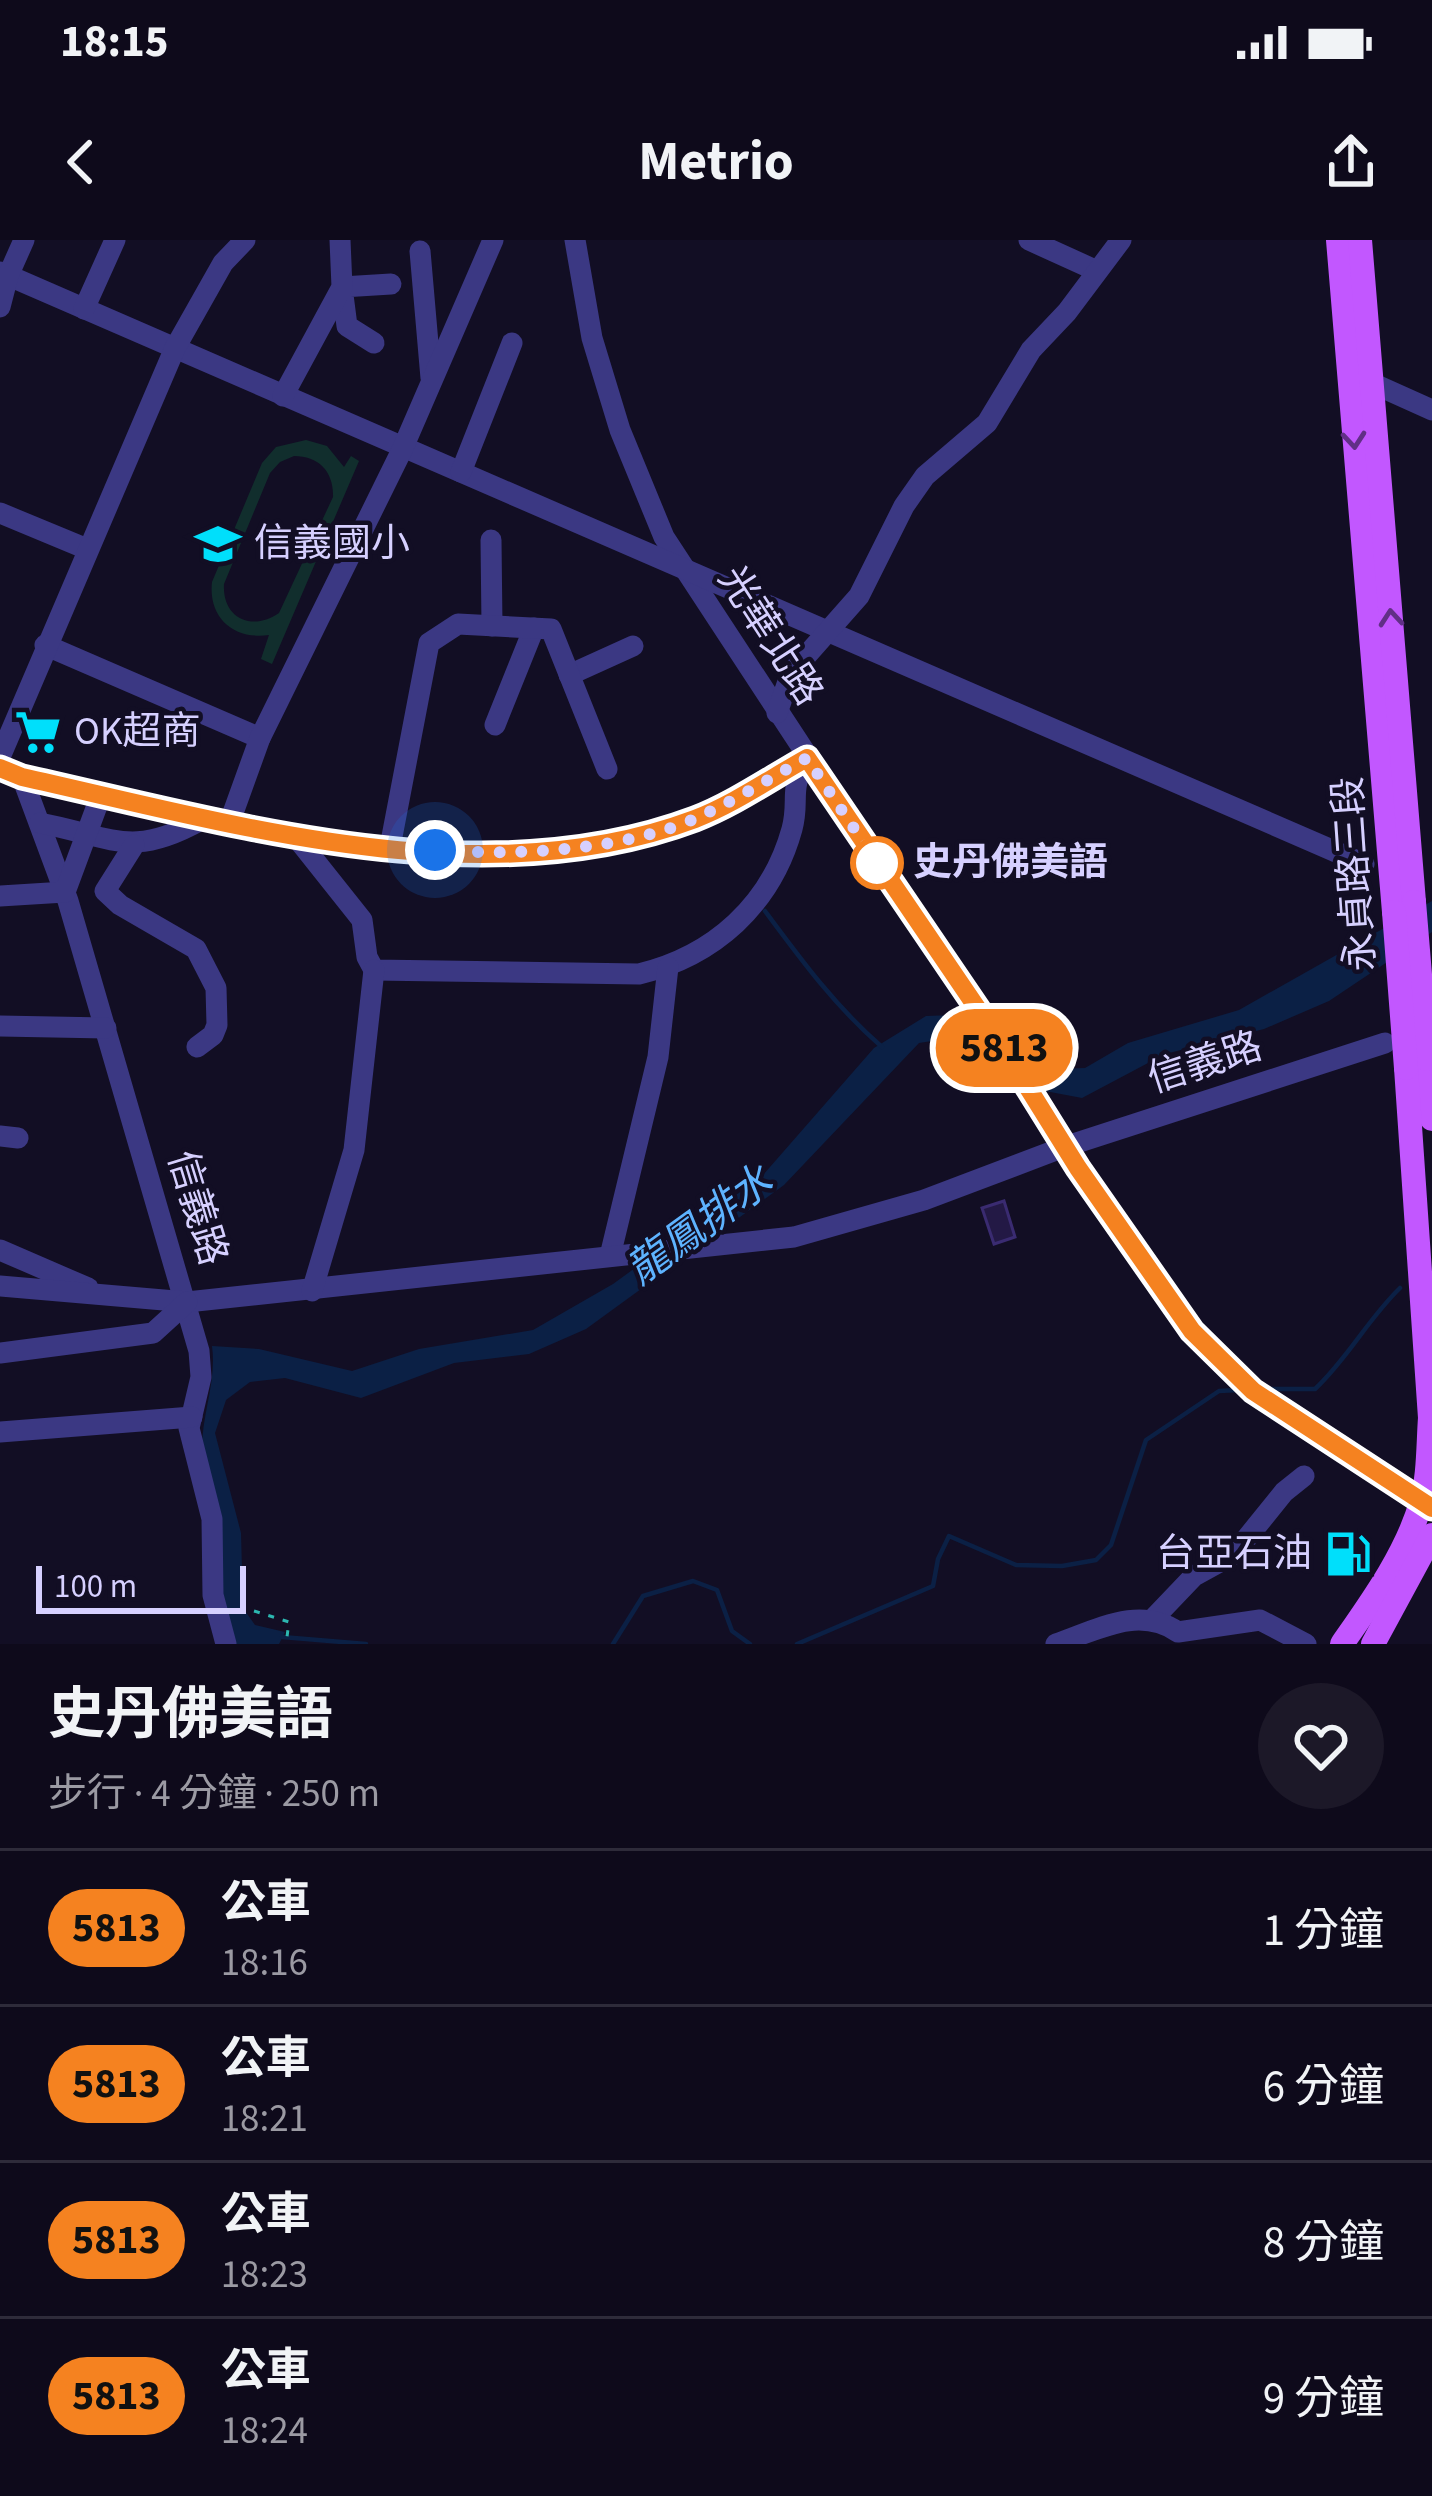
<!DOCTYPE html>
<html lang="zh-TW">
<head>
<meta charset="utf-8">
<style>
	:root { --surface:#0e0a1b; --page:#1c1828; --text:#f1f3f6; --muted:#9b9aa3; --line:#2e2b3a }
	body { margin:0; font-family:"Source Sans 3","Noto Sans TC",sans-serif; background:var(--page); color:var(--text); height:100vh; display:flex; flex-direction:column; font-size:45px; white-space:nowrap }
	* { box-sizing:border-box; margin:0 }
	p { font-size:39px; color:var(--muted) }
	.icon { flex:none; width:66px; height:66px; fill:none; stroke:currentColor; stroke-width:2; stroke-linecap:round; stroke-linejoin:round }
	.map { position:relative; height:1404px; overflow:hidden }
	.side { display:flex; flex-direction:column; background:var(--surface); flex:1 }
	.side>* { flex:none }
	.badge { padding:0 24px; border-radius:39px; font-size:42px; line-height:78px }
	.scale { position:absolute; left:36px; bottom:30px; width:210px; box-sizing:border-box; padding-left:12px; border:6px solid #d6d0ff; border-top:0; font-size:33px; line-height:42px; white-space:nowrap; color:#d6d0ff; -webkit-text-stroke:9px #120e24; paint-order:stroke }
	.you { position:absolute; width:60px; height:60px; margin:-30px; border:9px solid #fff; border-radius:50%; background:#1a73e8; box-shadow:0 0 0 18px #1a73e833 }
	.map>.badge { position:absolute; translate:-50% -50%; box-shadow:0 0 0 6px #fff }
	.round { display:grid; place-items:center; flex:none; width:126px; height:126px; border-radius:63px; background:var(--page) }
	.headline { display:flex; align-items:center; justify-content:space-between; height:204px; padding:0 48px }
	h1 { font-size:57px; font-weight:700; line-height:90px }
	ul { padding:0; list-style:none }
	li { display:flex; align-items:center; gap:36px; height:156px; padding:0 48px; border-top:3px solid var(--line) }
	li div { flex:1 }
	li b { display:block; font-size:45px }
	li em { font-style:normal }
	li .badge { min-width:132px; font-weight:700; text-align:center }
	.status { display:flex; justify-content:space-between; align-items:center; height:84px; padding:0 60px; background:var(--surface); direction:ltr }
	.status svg { height:33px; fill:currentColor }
	header { display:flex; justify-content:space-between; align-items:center; height:156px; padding:0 48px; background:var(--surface); font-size:54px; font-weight:700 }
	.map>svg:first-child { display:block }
	.green { fill:#112e2d; fill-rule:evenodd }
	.water { fill:#0b2045 }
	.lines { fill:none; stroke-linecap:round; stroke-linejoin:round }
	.stream { stroke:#0b2045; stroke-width:4.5 }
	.building { fill:#231945; stroke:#3a2b71; stroke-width:3 }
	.path { stroke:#2cb7b0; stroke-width:3; stroke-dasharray:6 9; stroke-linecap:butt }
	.minor { stroke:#3b3883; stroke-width:21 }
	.major { stroke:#c257ff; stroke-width:24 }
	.major-bridge { stroke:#c257ff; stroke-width:24 }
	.oneway { stroke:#612f87 }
	.line-casing { stroke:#fff; stroke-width:27 }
	.line { stroke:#f58220; stroke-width:18 }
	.walk { stroke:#d6d0ff; stroke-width:12; stroke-dasharray:0 21.6 }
	.stop-dot { fill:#fff; stroke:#f58220; stroke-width:6 }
	.labels { text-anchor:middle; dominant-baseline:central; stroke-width:9; stroke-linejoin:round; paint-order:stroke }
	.poi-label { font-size:39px; fill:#d6d0ff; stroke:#120e24; text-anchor:start }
	.street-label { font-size:39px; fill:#d6d0ff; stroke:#120e24 }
	.stop-label { font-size:39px; font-weight:bold; fill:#d6d0ff; stroke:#120e24; text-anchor:start }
	.water-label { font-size:42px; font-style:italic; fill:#5eb3ff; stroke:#120e24 }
</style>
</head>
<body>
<div class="status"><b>18:15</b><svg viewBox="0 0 49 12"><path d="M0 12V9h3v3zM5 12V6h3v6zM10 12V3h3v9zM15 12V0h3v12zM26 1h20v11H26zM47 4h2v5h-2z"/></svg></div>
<header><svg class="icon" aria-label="back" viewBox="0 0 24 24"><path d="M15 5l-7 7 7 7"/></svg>Metrio<svg class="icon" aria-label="share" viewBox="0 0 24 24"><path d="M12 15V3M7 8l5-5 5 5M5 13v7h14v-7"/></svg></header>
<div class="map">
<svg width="1432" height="1404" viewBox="0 0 1432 1404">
	<rect width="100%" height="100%" fill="#120e24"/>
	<path class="green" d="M306 200 327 206 344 227 351 216 359 221 272 424 261 419 269 395C234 400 208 378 212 342L262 223 276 207ZM294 216C319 216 334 232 333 257L279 373C252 392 222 378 224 344L270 233 280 222Z"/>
	<path class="water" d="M1432 661V692L1329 761 1264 789 1165 814 1082 858 1045 851 957 797 919 803 784 945 586 1089 529 1114 454 1123 361 1158 285 1138 250 1142 226 1160 215 1193 241 1293 243 1368 255 1385 285 1392 279 1404H235L226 1375 202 1212C201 1175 217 1143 212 1106L259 1109 352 1131 419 1109 533 1090 613 1044 763 935 874 808 926 776 954 775 1055 829 1085 828 1128 803 1239 770Z"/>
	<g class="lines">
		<g class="stream">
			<path d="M765 671C802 721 835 766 882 807"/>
			<path d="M1268 1149H1315C1348 1118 1368 1079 1400 1048"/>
			<polyline points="282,1397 366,1404"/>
			<polyline points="613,1404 643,1356 693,1341 717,1350 732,1391 750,1404"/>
			<polyline points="797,1404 933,1346 938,1319 949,1296 1016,1325 1062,1326 1096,1320 1111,1305 1146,1200 1219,1151 1238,1150"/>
		</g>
	</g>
	<polygon class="building" points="1004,961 1015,997 994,1004 982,968"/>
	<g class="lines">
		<polyline class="path" points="254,1371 289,1382 286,1404"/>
		<g class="minor">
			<polyline points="575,0 592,98 620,190 664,297 921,689 992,790 1079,929 1192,1091 1253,1151 1431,1268"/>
			<polyline points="1029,0 1095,30"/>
			<polyline points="420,11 431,138"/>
			<polyline points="0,32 1364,624"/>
			<polyline points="0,67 8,36 24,0"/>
			<polyline points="84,69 115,0"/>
			<polyline points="374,103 347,86 342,47 391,44"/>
			<polyline points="1362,143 1372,143 1432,170"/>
			<polyline points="283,156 342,47 340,0"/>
			<polyline points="461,232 512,103"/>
			<polyline points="0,273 87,309"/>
			<polyline points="491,300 492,386"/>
			<polyline points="45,405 260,498"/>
			<polyline points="569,435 633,406"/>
			<polyline points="777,473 791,433 859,356 904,266 925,236 987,183 1031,110 1067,72 1121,0"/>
			<polyline points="495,485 534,388"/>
			<polyline points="0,517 175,108 223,23 245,0"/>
			<path d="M0 528 22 537C235 584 481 659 695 579 733 564 771 538 807 518"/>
			<polyline points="22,537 68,661 199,1111 201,1137 189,1188 212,1279 213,1355 226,1404"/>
			<path d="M40 583C113 597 131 619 201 580"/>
			<polyline points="229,584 260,498 402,210 493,0"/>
			<path d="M296 597 362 680 367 717 374 730 639 734C714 716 771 665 792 589 800 559 788 550 807 519"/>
			<polyline points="134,605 105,651 120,665 196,709 216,748 217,785 213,795 197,807"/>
			<polyline points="390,607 429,403 458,384 551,389 607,529"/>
			<polyline points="0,656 65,652 101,555"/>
			<polyline points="0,786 106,788"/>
			<polyline points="0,896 18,898"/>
			<polyline points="0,1010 88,1048"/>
			<polyline points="610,1016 658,817 668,727"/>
			<polyline points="0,1046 187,1062 794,997 924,960 1064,907 1385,803"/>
			<polyline points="312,1051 354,910 374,730"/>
			<polyline points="0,1113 153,1093 187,1062"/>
			<polyline points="0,1192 192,1177"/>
			<polyline points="1152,1380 1194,1336 1234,1314 1284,1252 1304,1236"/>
			<path d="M1056 1404C1097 1390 1139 1365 1178 1392L1260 1380 1306 1404"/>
		</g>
		<g class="major">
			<polyline points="1338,0 1394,672"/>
			<polyline points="1360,0 1414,662"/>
			<polyline points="1427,819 1432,879"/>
			<path d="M1342 1404C1372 1361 1406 1314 1421 1263 1429 1237 1428 1205 1430 1178L1406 828"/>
			<polyline points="1373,1404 1432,1295"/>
		</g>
		<g class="major-bridge">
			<polyline points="1414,662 1427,819"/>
			<polyline points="1394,672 1406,828"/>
		</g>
	</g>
	<defs><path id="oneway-chevron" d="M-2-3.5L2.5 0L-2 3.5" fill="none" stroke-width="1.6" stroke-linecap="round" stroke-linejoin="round" transform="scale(3)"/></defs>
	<g class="oneway">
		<use href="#oneway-chevron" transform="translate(1354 200) rotate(85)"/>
		<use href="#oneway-chevron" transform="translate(1391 378) rotate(-95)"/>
	</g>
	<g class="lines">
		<g class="line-casing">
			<path id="line" d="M0 528 22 537C234 584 482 659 695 579 734 564 771 538 807 518L992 790 1078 928 1192 1091 1253 1151 1432 1268"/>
		</g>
		<use href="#line" class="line"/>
		<path class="walk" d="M435 610C517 616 626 611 701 576 737 559 772 537 807 518L877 623"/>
	</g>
	<defs>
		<g id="school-bare" transform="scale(3.6)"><path d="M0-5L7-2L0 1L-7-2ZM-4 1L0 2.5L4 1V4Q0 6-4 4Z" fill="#00dffb" stroke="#120e24" stroke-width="2.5" paint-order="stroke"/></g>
		<g id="supermarket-bare" transform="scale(3.6)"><path d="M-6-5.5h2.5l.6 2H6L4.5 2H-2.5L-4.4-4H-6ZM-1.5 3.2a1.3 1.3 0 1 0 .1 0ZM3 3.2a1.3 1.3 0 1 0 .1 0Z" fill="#00dffb" stroke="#120e24" stroke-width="2.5" paint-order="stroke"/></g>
		<g id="fuel-bare" transform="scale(3.6)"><path d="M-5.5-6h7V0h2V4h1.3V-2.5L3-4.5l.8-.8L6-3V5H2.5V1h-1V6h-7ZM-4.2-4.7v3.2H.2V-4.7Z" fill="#00dffb" stroke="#120e24" stroke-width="2.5" paint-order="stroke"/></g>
	</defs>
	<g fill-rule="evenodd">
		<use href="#school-bare" x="218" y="304"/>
		<use href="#supermarket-bare" x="38" y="492"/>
		<use href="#fuel-bare" x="1348" y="1314"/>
	</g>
	<circle class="stop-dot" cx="877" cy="623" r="24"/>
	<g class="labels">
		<g class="poi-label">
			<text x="254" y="304">信義國小</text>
			<text x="74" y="492">OK超商</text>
			<text x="1312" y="1314" text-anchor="end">台亞石油</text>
		</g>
		<g class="street-label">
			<text transform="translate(770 396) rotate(57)">光華北路</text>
			<text transform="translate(1355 634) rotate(-94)">永貞路三段</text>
			<text transform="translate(1205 823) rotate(-18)">信義路</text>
			<text transform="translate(197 968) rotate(73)">信義路</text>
		</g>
		<g class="stop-label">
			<text x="913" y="623">史丹佛美語</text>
		</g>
		<g class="water-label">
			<text transform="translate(700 986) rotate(-36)">龍鳳排水</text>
		</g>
	</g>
</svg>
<div class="scale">100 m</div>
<div class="you" style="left:435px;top:610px"></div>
<b class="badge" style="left:1004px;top:808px;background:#f58220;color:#111">5813</b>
</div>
<section class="side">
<div class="headline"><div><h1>史丹佛美語</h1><p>步行 · 4 分鐘 · 250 m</p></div><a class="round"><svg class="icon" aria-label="heart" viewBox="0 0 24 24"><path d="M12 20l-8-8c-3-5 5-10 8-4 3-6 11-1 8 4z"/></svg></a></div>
<ul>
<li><span class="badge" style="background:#f58220;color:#111">5813</span><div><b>公車</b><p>18:16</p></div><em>1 分鐘</em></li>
<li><span class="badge" style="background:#f58220;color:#111">5813</span><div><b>公車</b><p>18:21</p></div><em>6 分鐘</em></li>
<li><span class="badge" style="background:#f58220;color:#111">5813</span><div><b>公車</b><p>18:23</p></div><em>8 分鐘</em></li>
<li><span class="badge" style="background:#f58220;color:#111">5813</span><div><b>公車</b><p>18:24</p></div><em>9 分鐘</em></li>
</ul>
</section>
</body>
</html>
